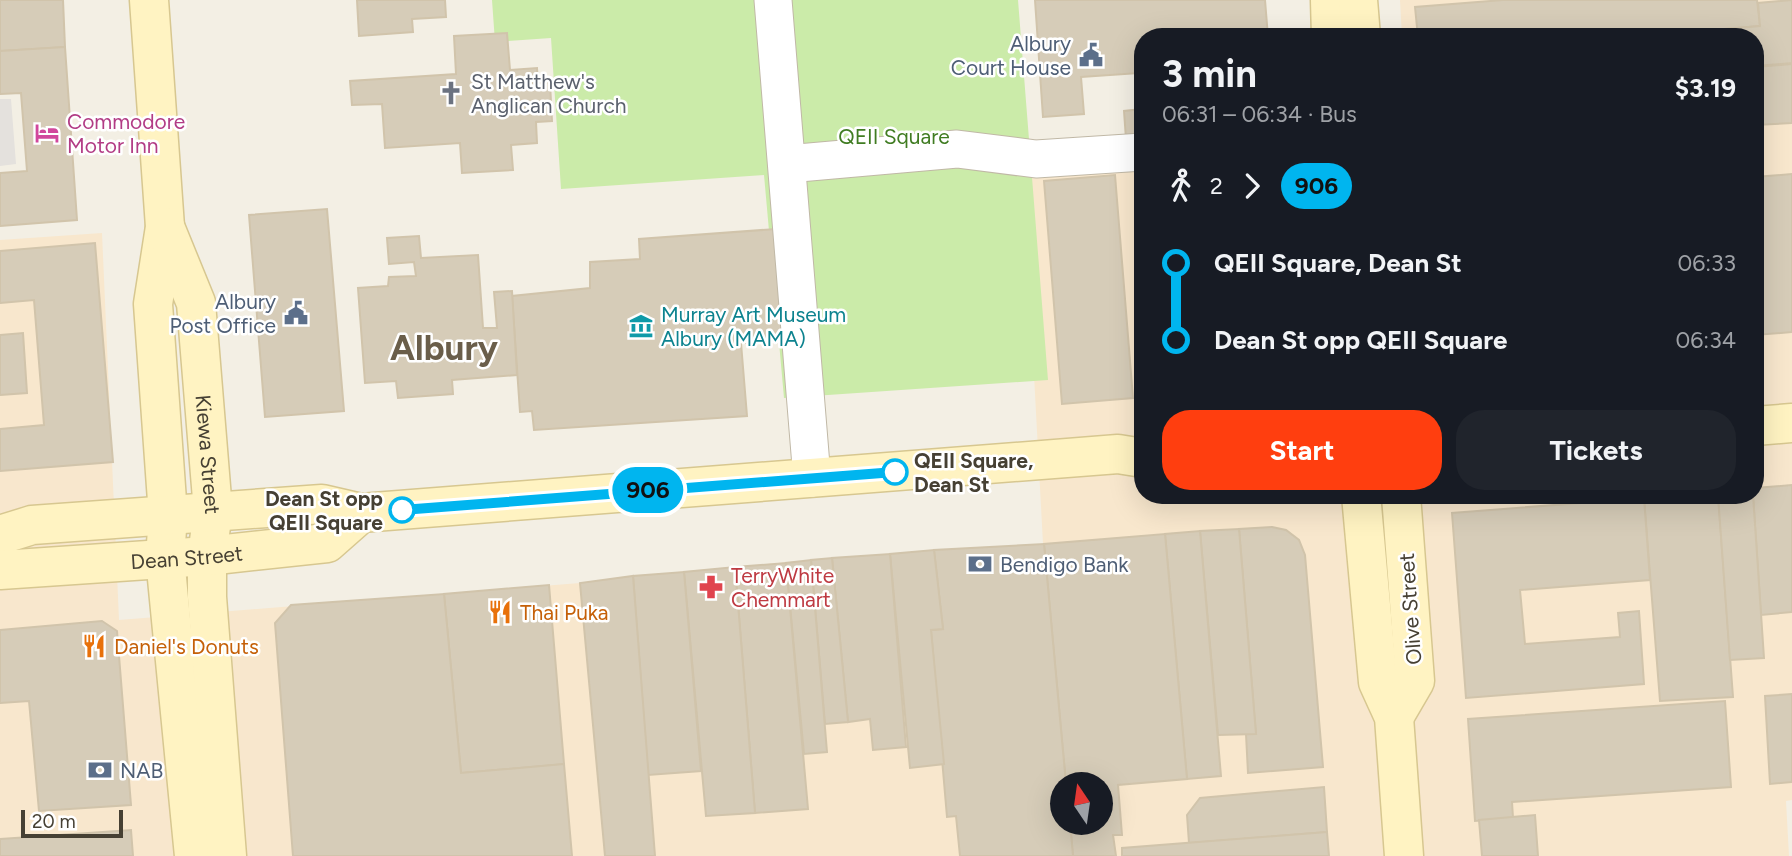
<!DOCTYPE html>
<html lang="en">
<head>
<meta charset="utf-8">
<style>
	:root { --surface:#171b24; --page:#20242c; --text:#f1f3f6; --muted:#9ea1a6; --accent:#ff3e0f }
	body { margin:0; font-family:Figtree,sans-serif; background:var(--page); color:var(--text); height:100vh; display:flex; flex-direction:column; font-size:26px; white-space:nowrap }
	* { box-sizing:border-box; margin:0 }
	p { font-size:23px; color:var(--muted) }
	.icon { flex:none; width:38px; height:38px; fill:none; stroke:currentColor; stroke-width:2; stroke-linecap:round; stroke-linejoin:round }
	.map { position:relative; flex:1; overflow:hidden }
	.sheet { position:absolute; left:1134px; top:28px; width:630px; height:476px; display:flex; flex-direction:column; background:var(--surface); border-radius:28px; box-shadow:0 7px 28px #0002 }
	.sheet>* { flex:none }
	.badge { padding:0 14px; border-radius:23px; font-size:24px; line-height:46px }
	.needle { width:46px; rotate:347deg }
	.tools { position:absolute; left:1050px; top:772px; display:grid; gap:14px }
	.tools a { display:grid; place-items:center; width:63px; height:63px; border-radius:50%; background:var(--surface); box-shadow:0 7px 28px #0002; font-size:35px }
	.scale { position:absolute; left:21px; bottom:18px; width:102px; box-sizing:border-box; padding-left:7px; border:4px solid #464033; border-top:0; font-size:19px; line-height:24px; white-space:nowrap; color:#464033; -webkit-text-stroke:5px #fff; paint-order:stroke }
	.map>.badge { position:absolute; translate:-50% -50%; box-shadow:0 0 0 4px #fff }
	.legs { display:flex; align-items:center; gap:10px; height:77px; padding:0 28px; font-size:23px }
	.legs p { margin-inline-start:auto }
	.overview { display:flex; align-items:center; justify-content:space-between; height:119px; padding:0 28px }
	h1 { font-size:38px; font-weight:700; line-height:52px }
	.cta { display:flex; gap:14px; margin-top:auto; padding:14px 28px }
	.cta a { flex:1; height:80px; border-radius:28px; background:var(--accent); color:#fff; font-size:28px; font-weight:700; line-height:80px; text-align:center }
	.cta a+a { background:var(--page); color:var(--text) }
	ul { padding:0 28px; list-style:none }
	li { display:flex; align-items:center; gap:24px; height:77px; font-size:26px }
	li i { display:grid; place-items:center; width:10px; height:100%; margin:0 9px; background:currentColor }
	li i::after { content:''; width:18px; height:18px; margin:-9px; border:5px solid; border-radius:50%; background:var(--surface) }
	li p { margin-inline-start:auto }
	li:first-child i { background:linear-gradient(#0000 50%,currentColor 0) }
	li:last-child i { background:linear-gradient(currentColor 50%,#0000 0) }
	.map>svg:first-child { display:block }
	.commercial { fill:#f8e7cd; fill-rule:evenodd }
	.green { fill:#cbeba9 }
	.parking { fill:#e4e1dd }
	.building { fill:#d6ccb8; stroke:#d1c4ab; stroke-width:2 }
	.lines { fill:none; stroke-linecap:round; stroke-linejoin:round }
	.street-casing { stroke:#c0b8a6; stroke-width:39 }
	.secondary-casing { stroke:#d7c790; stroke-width:41 }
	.street { stroke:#fff; stroke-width:37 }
	.secondary { stroke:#fff3c2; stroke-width:38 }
	.line-1-casing { stroke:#fff; stroke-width:16 }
	.line-1 { stroke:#00b5ef; stroke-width:10 }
	.stop-1-dot { fill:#fff; stroke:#00b5ef; stroke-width:3.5 }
	.labels { text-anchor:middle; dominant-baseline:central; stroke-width:5; stroke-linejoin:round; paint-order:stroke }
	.service-label { font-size:21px; fill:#4e5e75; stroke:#fff; text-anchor:end }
	.worship-label { font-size:21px; fill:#5b616d; stroke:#fff; text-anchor:start }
	.hotel-label { font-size:21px; fill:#b23c85; stroke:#fff; text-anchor:start }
	.park-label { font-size:21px; fill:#407c22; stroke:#fff }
	.culture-label { font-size:21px; fill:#0d838f; stroke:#fff; text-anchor:start }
	.street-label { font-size:21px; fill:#464033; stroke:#fff }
	.stop-label { font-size:21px; font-weight:bold; fill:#464033; stroke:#fff; text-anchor:start }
	.health-label { font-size:21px; fill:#be3a42; stroke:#fff; text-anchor:start }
	.food-label { font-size:21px; fill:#c56008; stroke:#fff; text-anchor:start }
	.town-label { font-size:35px; font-weight:bold; fill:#6a5e4a; stroke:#fff }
</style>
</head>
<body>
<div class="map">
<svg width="1792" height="856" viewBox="0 0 1792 856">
	<rect width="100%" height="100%" fill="#f3efe4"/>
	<path class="commercial" d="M1400 0H1792V800L1786 801 1789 856H0V240L102 233 119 620 580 583 633 576 833 558 1043 544 1023 168 1143 161V495H1755V37H1402ZM1062 784H1101V822H1062Z"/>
	<polygon class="green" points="492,0 1018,0 1048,380 784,398 764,175 561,189 551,38 495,42"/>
	<polygon class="parking" points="0,99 11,99 16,164 0,166"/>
	<g class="building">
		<polygon points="0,0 63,0 65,47 0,51"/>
		<polygon points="357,0 445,0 446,17 412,19 413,32 359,36"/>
		<polygon points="1035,0 1265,0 1268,37 1143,37 1143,138 1126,139 1124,111 1142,109 1139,73 1081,77 1084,114 1043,117"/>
		<polygon points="1503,0 1757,0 1760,26 1629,37 1418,37 1415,7"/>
		<polygon points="1792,0 1792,63 1755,66 1755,37 1629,37 1760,26 1758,3"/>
		<polygon points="507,33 510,70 537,68 538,83 550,83 552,121 536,122 537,143 511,145 513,170 462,173 460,143 385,148 382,104 352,105 350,81 456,74 454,36"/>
		<polygon points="65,47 77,220 0,226 0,173 27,171 21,93 0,94 0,51"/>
		<polygon points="1792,64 1792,123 1755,125 1755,67"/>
		<polygon points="1792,174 1792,332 1755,335 1755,177"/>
		<polygon points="1115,175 1133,398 1062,404 1044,181"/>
		<polygon points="327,209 344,411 265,417 249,215"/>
		<polygon points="776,229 785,340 741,343 747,416 534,430 532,411 520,412 512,296 590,288 590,262 640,259 639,239"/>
		<polygon points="419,236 421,258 478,255 483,328 497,328 494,292 512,291 517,375 452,380 453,394 398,398 396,381 365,383 358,288 388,286 389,277 416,276 414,262 389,264 387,238"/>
		<polygon points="95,243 113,462 0,471 0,429 44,425 34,300 0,303 0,251"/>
		<polygon points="23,333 27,393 0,395 0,335"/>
		<polygon points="1792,485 1792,612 1761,615 1753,495 1755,495 1755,488"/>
		<polygon points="1674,495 1718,495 1733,697 1660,701 1644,498"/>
		<polygon points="1718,495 1753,495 1764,658 1730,660"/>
		<polygon points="1644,498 1650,580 1520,590 1525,644 1620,637 1618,613 1639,611 1644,684 1466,698 1452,513"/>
		<polygon points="1272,527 1286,530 1299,540 1305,555 1323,767 1248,773 1246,734 1256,734 1239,529"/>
		<polygon points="1239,529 1256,734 1218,735 1200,531"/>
		<polygon points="1200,531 1221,776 1187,779 1165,534"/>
		<polygon points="1165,534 1187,779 1118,785 1122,835 1113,835 1116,856 1073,856 1070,822 1101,822 1101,784 1066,784 1044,544"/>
		<polygon points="1044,544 1066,784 1062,784 1062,822 1070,822 1073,856 960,856 956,816 947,817 931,630 943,629 934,550"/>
		<polygon points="934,550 943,629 931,630 944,764 910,768 890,554"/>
		<polygon points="890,554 906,747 873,750 870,719 848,722 832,558"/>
		<polygon points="832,558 848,722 825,724 811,560"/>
		<polygon points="811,560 827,752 804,754 786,563"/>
		<polygon points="786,563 808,809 755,813 735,567"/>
		<polygon points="735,567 755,813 706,816 684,572"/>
		<polygon points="684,572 701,771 648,775 633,576"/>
		<polygon points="633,576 655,856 605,856 580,583"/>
		<polygon points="549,585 564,764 461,773 444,594"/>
		<polygon points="444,594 461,773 564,764 572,856 293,856 275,623 291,605"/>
		<polygon points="102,621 117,631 131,805 39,811 29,701 0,703 0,630"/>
		<polygon points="1792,694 1792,782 1770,784 1765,696"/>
		<polygon points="1725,701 1731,787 1512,802 1513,818 1475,821 1468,719"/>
		<polygon points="1324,787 1327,832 1189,843 1187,815 1200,798"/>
		<polygon points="1535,815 1538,856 1482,856 1479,820"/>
		<polygon points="131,830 133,856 0,856 0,839"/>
		<polygon points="1327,832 1329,856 1122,856 1122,848"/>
	</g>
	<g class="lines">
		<g class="street-casing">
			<g id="street">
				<polyline points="773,0 812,478"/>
				<polyline points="787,164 957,149 1036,159 1143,152"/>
			</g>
		</g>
		<g class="secondary-casing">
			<g id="secondary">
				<polyline points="149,0 165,227 153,304 168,515 165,558 194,856"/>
				<polyline points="1330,0 1331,37"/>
				<polyline points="1358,0 1361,37"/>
				<path id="s1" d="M165 227 196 303 213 511 207 556V597L227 856"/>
				<polyline points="1755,426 1792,423"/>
				<polyline points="1361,495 1378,682 1394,717 1404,856"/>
				<polyline points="0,535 32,525 322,504 361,513 1118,454 1143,458"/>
				<path id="s2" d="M0 570 207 556 327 543 361 513"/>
				<polyline points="1394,717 1415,681 1401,495"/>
			</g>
		</g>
		<use href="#street" class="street"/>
		<use href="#secondary" class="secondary"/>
	</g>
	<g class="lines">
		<g class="line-1-casing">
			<polyline id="line-1" points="402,510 895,472"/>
		</g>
		<use href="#line-1" class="line-1"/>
	</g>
	<defs>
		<g id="civic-bare" transform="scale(1.89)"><path d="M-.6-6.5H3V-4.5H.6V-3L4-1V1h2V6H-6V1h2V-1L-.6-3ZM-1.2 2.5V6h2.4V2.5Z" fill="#5c6f8a" stroke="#fff" stroke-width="2.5" paint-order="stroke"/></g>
		<g id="church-bare" transform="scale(1.89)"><path d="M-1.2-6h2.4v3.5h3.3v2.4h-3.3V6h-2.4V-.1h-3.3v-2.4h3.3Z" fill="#6b7280" stroke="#fff" stroke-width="2.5" paint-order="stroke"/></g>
		<g id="hotel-bare" transform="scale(1.89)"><path d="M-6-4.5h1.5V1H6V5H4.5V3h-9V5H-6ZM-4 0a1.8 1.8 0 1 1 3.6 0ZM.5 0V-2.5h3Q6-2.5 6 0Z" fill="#d1479c" stroke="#fff" stroke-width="2.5" paint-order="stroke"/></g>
		<g id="museum-bare" transform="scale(1.89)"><path d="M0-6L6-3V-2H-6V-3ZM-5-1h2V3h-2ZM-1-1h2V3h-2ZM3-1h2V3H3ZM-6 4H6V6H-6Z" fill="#0f9aa8" stroke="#fff" stroke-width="2.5" paint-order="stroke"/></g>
		<g id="bank-bare" transform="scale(1.89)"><path d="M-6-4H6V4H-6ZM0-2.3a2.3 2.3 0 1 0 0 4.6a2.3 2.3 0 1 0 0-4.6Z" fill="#5c6f8a" stroke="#fff" stroke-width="2.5" paint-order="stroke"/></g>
		<g id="pharmacy-bare" transform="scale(1.89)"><path d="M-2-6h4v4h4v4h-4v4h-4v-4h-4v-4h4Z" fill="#e0444e" stroke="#fff" stroke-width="2.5" paint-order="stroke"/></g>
		<g id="restaurant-bare" transform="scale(1.89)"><path d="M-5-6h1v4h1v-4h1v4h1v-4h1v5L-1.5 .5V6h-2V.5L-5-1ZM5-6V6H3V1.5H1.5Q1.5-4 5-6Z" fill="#e8710a" stroke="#fff" stroke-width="2.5" paint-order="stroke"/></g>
	</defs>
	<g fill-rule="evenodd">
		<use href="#civic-bare" x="1091" y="55"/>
		<use href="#church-bare" x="451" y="93"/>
		<use href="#hotel-bare" x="47" y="133"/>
		<use href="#civic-bare" x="296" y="313"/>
		<use href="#museum-bare" x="641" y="326"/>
		<use href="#bank-bare" x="980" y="564"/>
		<use href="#pharmacy-bare" x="711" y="587"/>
		<use href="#restaurant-bare" x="500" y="612"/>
		<use href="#restaurant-bare" x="94" y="646"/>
		<use href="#bank-bare" x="100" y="770"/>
	</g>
	<g class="stop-1-dot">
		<circle cx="895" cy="472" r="12"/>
		<circle cx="402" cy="510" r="12"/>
	</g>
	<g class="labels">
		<g class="service-label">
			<text x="1071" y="43">Albury<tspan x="1071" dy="24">Court House</tspan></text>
			<text x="276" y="301">Albury<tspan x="276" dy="24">Post Office</tspan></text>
			<text x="1000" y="564" text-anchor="start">Bendigo Bank</text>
			<text x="120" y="770" text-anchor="start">NAB</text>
		</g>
		<g class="worship-label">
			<text x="471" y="81">St Matthew's<tspan x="471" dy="24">Anglican Church</tspan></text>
		</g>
		<g class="hotel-label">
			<text x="67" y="121">Commodore<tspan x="67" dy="24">Motor Inn</tspan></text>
		</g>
		<g class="park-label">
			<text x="894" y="136">QEII Square</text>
		</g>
		<g class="culture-label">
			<text x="661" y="314">Murray Art Museum<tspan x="661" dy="24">Albury (MAMA)</tspan></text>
		</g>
		<g class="street-label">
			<text stroke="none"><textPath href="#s1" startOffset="234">Kiewa Street</textPath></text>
			<text stroke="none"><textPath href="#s2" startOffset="187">Dean Street</textPath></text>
			<text transform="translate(1410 609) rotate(-94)">Olive Street</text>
		</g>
		<g class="stop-label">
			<text x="914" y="460">QEII Square,<tspan x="914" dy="24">Dean St</tspan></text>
			<text x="383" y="498" text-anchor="end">Dean St opp<tspan x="383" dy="24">QEII Square</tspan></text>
		</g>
		<g class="health-label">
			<text x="731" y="575">TerryWhite<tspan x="731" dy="24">Chemmart</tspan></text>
		</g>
		<g class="food-label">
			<text x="520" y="612">Thai Puka</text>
			<text x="114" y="646">Daniel's Donuts</text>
		</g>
		<g class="town-label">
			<text x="444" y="348">Albury</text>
		</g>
	</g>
</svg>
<div class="tools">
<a><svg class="needle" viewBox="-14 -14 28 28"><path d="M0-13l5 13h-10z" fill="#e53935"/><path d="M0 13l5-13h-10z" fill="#9ea1a6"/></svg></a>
</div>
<div class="scale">20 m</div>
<b class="badge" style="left:648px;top:490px;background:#00b5ef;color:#111">906</b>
<section class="sheet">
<div class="overview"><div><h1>3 min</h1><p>06:31 – 06:34 · Bus</p></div><b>$3.19</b></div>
<div class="legs"><svg class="icon" aria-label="walk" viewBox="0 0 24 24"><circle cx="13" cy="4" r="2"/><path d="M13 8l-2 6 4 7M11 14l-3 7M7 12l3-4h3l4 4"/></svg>2<svg class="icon" aria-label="forward" viewBox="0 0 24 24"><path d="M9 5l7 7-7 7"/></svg><b class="badge" style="background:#00b5ef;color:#111">906</b></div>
<ul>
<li><i style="color:#00b5ef"></i><b>QEII Square, Dean St</b><p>06:33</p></li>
<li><i style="color:#00b5ef"></i><b>Dean St opp QEII Square</b><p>06:34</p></li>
</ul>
<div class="cta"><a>Start</a><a>Tickets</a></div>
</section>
</div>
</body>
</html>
